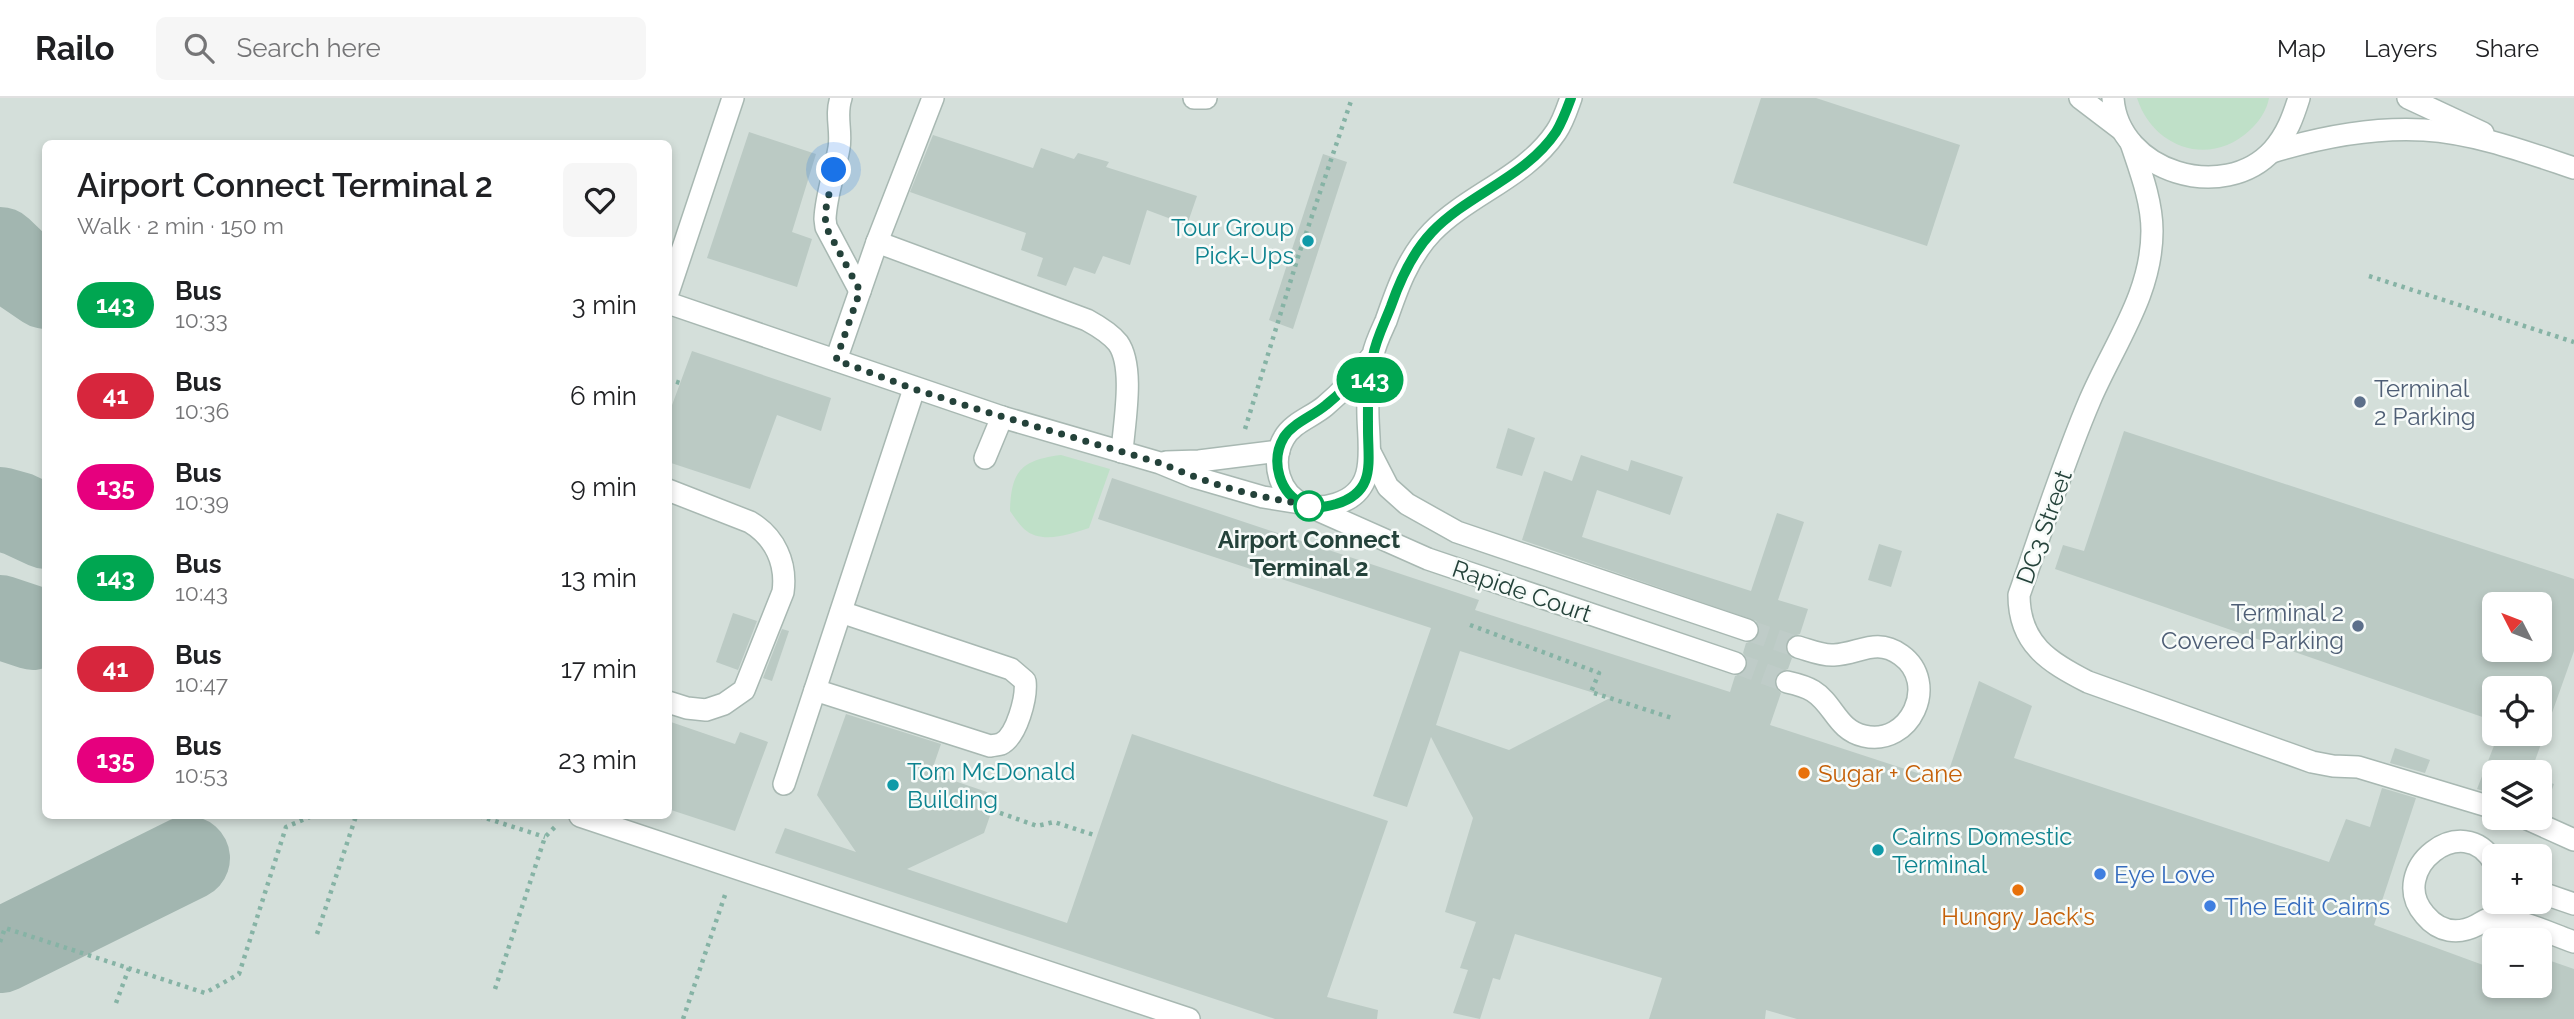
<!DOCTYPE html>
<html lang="en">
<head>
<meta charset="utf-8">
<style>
	:root { --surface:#fff; --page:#f6f6f6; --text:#202124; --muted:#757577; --line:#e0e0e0 }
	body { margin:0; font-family:Raleway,sans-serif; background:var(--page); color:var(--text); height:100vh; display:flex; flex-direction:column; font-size:26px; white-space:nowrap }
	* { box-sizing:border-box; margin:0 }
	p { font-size:23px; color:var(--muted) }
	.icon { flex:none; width:38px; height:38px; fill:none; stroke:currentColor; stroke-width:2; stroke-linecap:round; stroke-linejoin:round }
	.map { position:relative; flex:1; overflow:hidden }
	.drawer { position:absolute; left:42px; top:42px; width:630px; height:679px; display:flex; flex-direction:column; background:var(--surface); border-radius:10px; box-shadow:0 4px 10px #0003 }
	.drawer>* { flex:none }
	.badge { padding:0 14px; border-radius:23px; font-size:24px; line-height:46px }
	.needle { width:46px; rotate:312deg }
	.tools { position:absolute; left:2482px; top:494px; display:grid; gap:14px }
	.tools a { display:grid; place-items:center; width:70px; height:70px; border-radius:10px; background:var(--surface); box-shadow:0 4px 10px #0003; font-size:35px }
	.you { position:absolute; width:35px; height:35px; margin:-18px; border:5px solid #fff; border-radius:50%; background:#1a73e8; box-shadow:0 0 0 10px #1a73e833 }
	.map>.badge { position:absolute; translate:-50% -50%; box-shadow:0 0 0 4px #fff }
	.round { display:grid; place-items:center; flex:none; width:74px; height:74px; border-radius:10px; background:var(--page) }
	.overview { display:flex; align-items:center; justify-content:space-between; height:119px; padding:0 35px }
	h1 { font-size:33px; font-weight:600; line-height:52px }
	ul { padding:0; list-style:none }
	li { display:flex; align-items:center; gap:21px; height:91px; padding:0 35px }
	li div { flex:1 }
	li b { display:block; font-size:26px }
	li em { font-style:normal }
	li .badge { min-width:77px; font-weight:700; text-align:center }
	header { display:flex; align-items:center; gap:42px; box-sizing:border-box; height:98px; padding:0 35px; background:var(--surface); border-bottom:2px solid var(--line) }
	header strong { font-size:33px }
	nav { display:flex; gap:38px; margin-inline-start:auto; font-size:24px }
	.search { width:490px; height:63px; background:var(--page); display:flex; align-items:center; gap:18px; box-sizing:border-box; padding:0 24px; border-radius:10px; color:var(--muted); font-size:26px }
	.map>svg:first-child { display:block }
	.built { fill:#d4dfda; fill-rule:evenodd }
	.green { fill:#bfe0c8 }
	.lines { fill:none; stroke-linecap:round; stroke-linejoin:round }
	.taxiway { stroke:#a2b6b0; stroke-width:84 }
	.building { fill:#bbcac4; fill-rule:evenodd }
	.minor-tunnel { stroke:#bfccc8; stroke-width:21; stroke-dasharray:21 10; stroke-linecap:butt }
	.minor-casing { stroke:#a8b8b2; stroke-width:24 }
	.path { stroke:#86b3a5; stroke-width:4.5; stroke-dasharray:3.5 5; stroke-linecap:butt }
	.minor { stroke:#fff; stroke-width:21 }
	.line-casing { stroke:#fff; stroke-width:16 }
	.line { stroke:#00a651; stroke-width:10 }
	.walk { stroke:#24423a; stroke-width:7; stroke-dasharray:0 12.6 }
	.culture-dot { fill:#0f9aa8; stroke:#f7fbf9; stroke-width:2.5 }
	.service-dot { fill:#5c6f8a; stroke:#f7fbf9; stroke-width:2.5 }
	.stop-dot { fill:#fff; stroke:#00a651; stroke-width:3.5 }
	.food-dot { fill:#e8710a; stroke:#f7fbf9; stroke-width:2.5 }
	.shop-dot { fill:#3f7fe0; stroke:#f7fbf9; stroke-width:2.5 }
	.labels { text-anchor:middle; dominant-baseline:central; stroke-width:5; stroke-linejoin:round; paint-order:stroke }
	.culture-label { font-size:24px; fill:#0d838f; stroke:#f7fbf9; text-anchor:start }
	.service-label { font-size:24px; fill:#4e5e75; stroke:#f7fbf9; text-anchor:start }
	.street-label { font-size:24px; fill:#24423a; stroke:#f7fbf9 }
	.stop-label { font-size:24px; font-weight:bold; fill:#24423a; stroke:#f7fbf9 }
	.food-label { font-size:24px; fill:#c56008; stroke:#f7fbf9; text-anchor:start }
	.shop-label { font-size:24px; fill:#366cbe; stroke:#f7fbf9; text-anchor:start }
</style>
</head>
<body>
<header>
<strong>Railo</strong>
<div class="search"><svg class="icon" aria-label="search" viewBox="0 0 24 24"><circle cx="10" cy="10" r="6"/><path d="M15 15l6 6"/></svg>Search here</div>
<nav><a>Map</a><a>Layers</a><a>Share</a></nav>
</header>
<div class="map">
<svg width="2574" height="921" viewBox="0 0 2574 921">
	<rect width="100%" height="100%" fill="#e6efeb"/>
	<path class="built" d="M0 0H2574V921H0ZM46 46H668V718H46ZM2494 506H2539V551H2494ZM2494 590H2539V635H2494ZM2494 674H2539V719H2494ZM2494 758H2539V803H2494ZM2494 842H2539V887H2494Z"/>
	<g class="green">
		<path d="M2137 0H2269C2267 12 2259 24 2250 32 2210 70 2153 50 2137 0Z"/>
		<path d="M1061 357 1110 371 1089 430C1070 436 1042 447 1024 431 1019 426 1014 419 1010 413 1011 373 1021 362 1061 357Z"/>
	</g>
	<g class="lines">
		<g class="taxiway">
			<polyline points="0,151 24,174 46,189"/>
			<polyline points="0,411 18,416 46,429"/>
			<polyline points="0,519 33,530"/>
			<polyline points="0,853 188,760"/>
		</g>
	</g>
	<g class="building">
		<polygon points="1761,0 1816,0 1960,47 1927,148 1733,85"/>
		<polygon points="749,34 816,56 792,134 812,141 797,189 707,160"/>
		<polygon points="933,37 1033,70 1041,50 1074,61 1078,55 1109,64 1106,69 1197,98 1187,127 1147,112 1130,167 1103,158 1095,176 1074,169 1066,188 1037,178 1043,160 1021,152 1026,135 910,94"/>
		<polygon points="1323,56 1347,64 1293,231 1269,222"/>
		<polygon points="692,253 831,300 821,333 777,317 750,391 668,364 668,318"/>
		<polygon points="1508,330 1535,340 1522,378 1496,370"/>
		<path d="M2124 333 2574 481V553L2531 674H2494V696L2477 691 2499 635H2539V590H2494V623L2055 471 2063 447 2084 453ZM2494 506H2539V551H2494Z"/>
		<path d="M1581 357 1628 373 1631 362 1683 379 1670 417 1597 392 1582 439 1751 493 1777 415 1804 424 1778 502 1808 511 1800 536 1790 539 1786 545 1785 553 1792 560 1788 571 1778 575 1774 580 1775 589 1781 595 1770 627 1945 684 1979 583 2032 608 2014 660 2329 764 2346 721 2370 729 2382 690 2416 700 2374 827 2494 871V887L2539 888V859L2574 871V921H1797L1766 912 1765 921H1649L1662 880 1515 836 1500 882 1493 880 1480 921 1453 915 1468 872 1460 870 1476 824 1445 814 1473 720 1431 639 1407 709 1373 698 1431 530 1098 421 1112 380 1479 502 1475 512 1730 594 1735 578 1743 575 1747 570 1748 562 1743 555 1746 545 1755 542 1759 537 1760 530 1756 523 1522 442 1544 373 1572 383ZM1460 553 1610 600 1509 652 1436 627Z"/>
		<polygon points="1879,446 1902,453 1891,489 1868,482"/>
		<polygon points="733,515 757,523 738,572 716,564"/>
		<polygon points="782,531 789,533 772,583 763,580"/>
		<polygon points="846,616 941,646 931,675 987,694 992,712 984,735 907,771 1067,825 1132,636 1388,723 1327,899 1378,912 1377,921 1275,921 775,755 785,730 856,754 817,697"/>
		<polygon points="668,623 735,646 740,634 768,644 735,733 668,711"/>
		<polygon points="2395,650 2430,662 2425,675 2390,665"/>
		<polygon points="2539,681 2554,686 2544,714 2539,712"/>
	</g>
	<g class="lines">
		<g class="minor-tunnel">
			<polyline points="1747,532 1798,549"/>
			<polyline points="1735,565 1787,584"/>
		</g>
		<g class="minor-casing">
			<g id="minor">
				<path d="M841 0C835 17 842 33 839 50 835 73 826 97 825 121L826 129 860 193"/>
				<polyline points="1194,0 1206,0"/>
				<polyline points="2080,0 2122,32"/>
				<path d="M2113 0C2118 74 2224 106 2273 52 2287 36 2293 19 2299 0"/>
				<polyline points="2408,0 2483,35"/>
				<path d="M2131 45C2140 72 2152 103 2152 133 2152 196 2114 246 2090 302 2063 365 2042 432 2019 497 2019 546 2049 564 2088 584L2312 664 2333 668 2358 669 2494 710"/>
				<path d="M2272 54C2321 39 2372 29 2424 32 2475 35 2526 54 2574 70"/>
				<path d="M877 144 1087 222C1098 228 1110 235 1118 245 1135 269 1124 325 1122 354"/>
				<polyline points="668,195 733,0"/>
				<polyline points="668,205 1002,319 1160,365 1194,379 1263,399 1300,405"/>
				<path d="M1372 258C1358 276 1343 293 1325 308 1312 319 1292 325 1284 340 1270 364 1279 397 1305 407 1316 411 1326 409 1336 406 1383 392 1366 342 1368 305 1369 290 1369 272 1373 257 1375 246 1381 234 1386 223 1397 191 1408 159 1432 134 1469 96 1526 79 1556 34 1563 24 1567 11 1571 0"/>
				<polyline points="836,262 877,144 933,0"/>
				<polyline points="1370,354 1388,389 1407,406 1457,434 1747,532"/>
				<polyline points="985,360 1002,319"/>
				<polyline points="1166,364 1199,363 1279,353"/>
				<path d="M668 392 750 424C775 439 787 465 783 494L744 592 724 606 706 612 687 610 668 604"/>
				<polyline points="1313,410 1428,461 1735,565"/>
				<path d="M1787 584C1796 586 1805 588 1813 593 1834 606 1837 632 1864 638 1910 649 1940 585 1901 557 1876 539 1859 556 1834 557 1822 558 1809 552 1798 549"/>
				<path d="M815 592 990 648C994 647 998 647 1001 646 1017 638 1027 599 1025 583L1011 571 841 514"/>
				<polyline points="784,686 914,291"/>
				<polyline points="580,718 1189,921"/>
				<polyline points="2523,719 2574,742"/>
				<path d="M2494 765C2464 710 2385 772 2425 817 2439 834 2458 837 2477 827 2484 823 2489 819 2497 820 2520 821 2551 836 2574 844"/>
				<polyline points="2539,794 2574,806"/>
			</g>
		</g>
		<g class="path">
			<polyline points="2369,178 2574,244"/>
			<polyline points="668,281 680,285"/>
			<polyline points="1245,331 1298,159 1352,0"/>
			<polyline points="1470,527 1599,575 1591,594 1672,620"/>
			<polyline points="992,712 1037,728 1054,724 1097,738"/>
			<polyline points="479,718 545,739"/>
			<polyline points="317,836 356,718"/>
			<polyline points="0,844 5,830 205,895 239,876 286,729 312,718"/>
			<polyline points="495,891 545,739 556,728"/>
			<polyline points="116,905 129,870"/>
			<polyline points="683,921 726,794"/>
		</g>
		<use href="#minor" class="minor"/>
	</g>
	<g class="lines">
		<g class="line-casing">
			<path id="line" d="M1363 269C1352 283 1340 296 1326 307 1313 318 1293 325 1284 339 1270 363 1279 396 1305 407 1315 411 1325 409 1336 406 1376 394 1368 365 1368 332 1368 308 1367 281 1373 258 1376 241 1385 224 1391 208 1400 182 1412 155 1432 134 1468 96 1526 79 1556 34 1562 24 1567 11 1571 0"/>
		</g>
		<use href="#line" class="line"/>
		<path class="walk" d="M834 72 825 115 826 129 860 193 836 262 914 291 980 312 1160 365C1194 379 1229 392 1265 399 1281 403 1297 404 1313 410L1309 408"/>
	</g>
	<g class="culture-dot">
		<circle cx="1308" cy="143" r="7"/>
		<circle cx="893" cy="687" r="7"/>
		<circle cx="1878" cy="752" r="7"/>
	</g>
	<g class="service-dot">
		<circle cx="2360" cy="304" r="7"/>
		<circle cx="2358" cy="528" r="7"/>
	</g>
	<circle class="stop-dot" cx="1309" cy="408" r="14"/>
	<g class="food-dot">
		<circle cx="1804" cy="675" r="7"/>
		<circle cx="2018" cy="792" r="7"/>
	</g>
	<g class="shop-dot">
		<circle cx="2100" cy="776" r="7"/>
		<circle cx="2210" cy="808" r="7"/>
	</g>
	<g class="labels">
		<g class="culture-label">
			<text x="1294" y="129" text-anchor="end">Tour Group<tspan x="1294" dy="28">Pick-Ups</tspan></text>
			<text x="907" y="673">Tom McDonald<tspan x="907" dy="28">Building</tspan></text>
			<text x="1892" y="738">Cairns Domestic<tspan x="1892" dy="28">Terminal</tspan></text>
		</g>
		<g class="service-label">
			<text x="2374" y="290">Terminal<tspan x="2374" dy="28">2 Parking</tspan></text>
			<text x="2344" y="514" text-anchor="end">Terminal 2<tspan x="2344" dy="28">Covered Parking</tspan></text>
		</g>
		<g class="street-label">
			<text transform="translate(2044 429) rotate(-70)">DC3 Street</text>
			<text transform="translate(1522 493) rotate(19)">Rapide Court</text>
		</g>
		<g class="stop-label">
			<text x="1309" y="441">Airport Connect<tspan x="1309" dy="28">Terminal 2</tspan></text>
		</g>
		<g class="food-label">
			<text x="1818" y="675">Sugar + Cane</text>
			<text x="2018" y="818" text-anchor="middle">Hungry Jack's</text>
		</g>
		<g class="shop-label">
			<text x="2114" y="776">Eye Love</text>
			<text x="2224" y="808">The Edit Cairns</text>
		</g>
	</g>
</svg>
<div class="tools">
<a><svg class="needle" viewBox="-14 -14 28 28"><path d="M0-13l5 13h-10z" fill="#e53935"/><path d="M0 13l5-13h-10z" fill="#757577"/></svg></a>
<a><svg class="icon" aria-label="locate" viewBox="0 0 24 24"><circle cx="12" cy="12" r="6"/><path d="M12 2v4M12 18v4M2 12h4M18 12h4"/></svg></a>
<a><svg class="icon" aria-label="layers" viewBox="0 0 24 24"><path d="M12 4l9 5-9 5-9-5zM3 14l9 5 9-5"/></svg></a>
<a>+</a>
<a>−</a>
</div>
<div class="you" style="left:834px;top:72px"></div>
<b class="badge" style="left:1370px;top:282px;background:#00a651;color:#fff">143</b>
<section class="drawer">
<div class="overview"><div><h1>Airport Connect Terminal 2</h1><p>Walk · 2 min · 150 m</p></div><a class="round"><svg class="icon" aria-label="heart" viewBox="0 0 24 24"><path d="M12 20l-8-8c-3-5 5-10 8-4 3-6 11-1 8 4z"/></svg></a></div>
<ul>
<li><span class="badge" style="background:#00a651;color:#fff">143</span><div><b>Bus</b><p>10:33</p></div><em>3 min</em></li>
<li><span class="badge" style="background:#d7263d;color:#fff">41</span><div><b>Bus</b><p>10:36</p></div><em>6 min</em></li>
<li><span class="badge" style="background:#e6007e;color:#fff">135</span><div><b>Bus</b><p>10:39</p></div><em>9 min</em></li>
<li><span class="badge" style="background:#00a651;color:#fff">143</span><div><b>Bus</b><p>10:43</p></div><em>13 min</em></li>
<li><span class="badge" style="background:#d7263d;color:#fff">41</span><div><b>Bus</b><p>10:47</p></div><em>17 min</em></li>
<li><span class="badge" style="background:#e6007e;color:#fff">135</span><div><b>Bus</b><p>10:53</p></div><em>23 min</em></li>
</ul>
</section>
</div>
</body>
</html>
